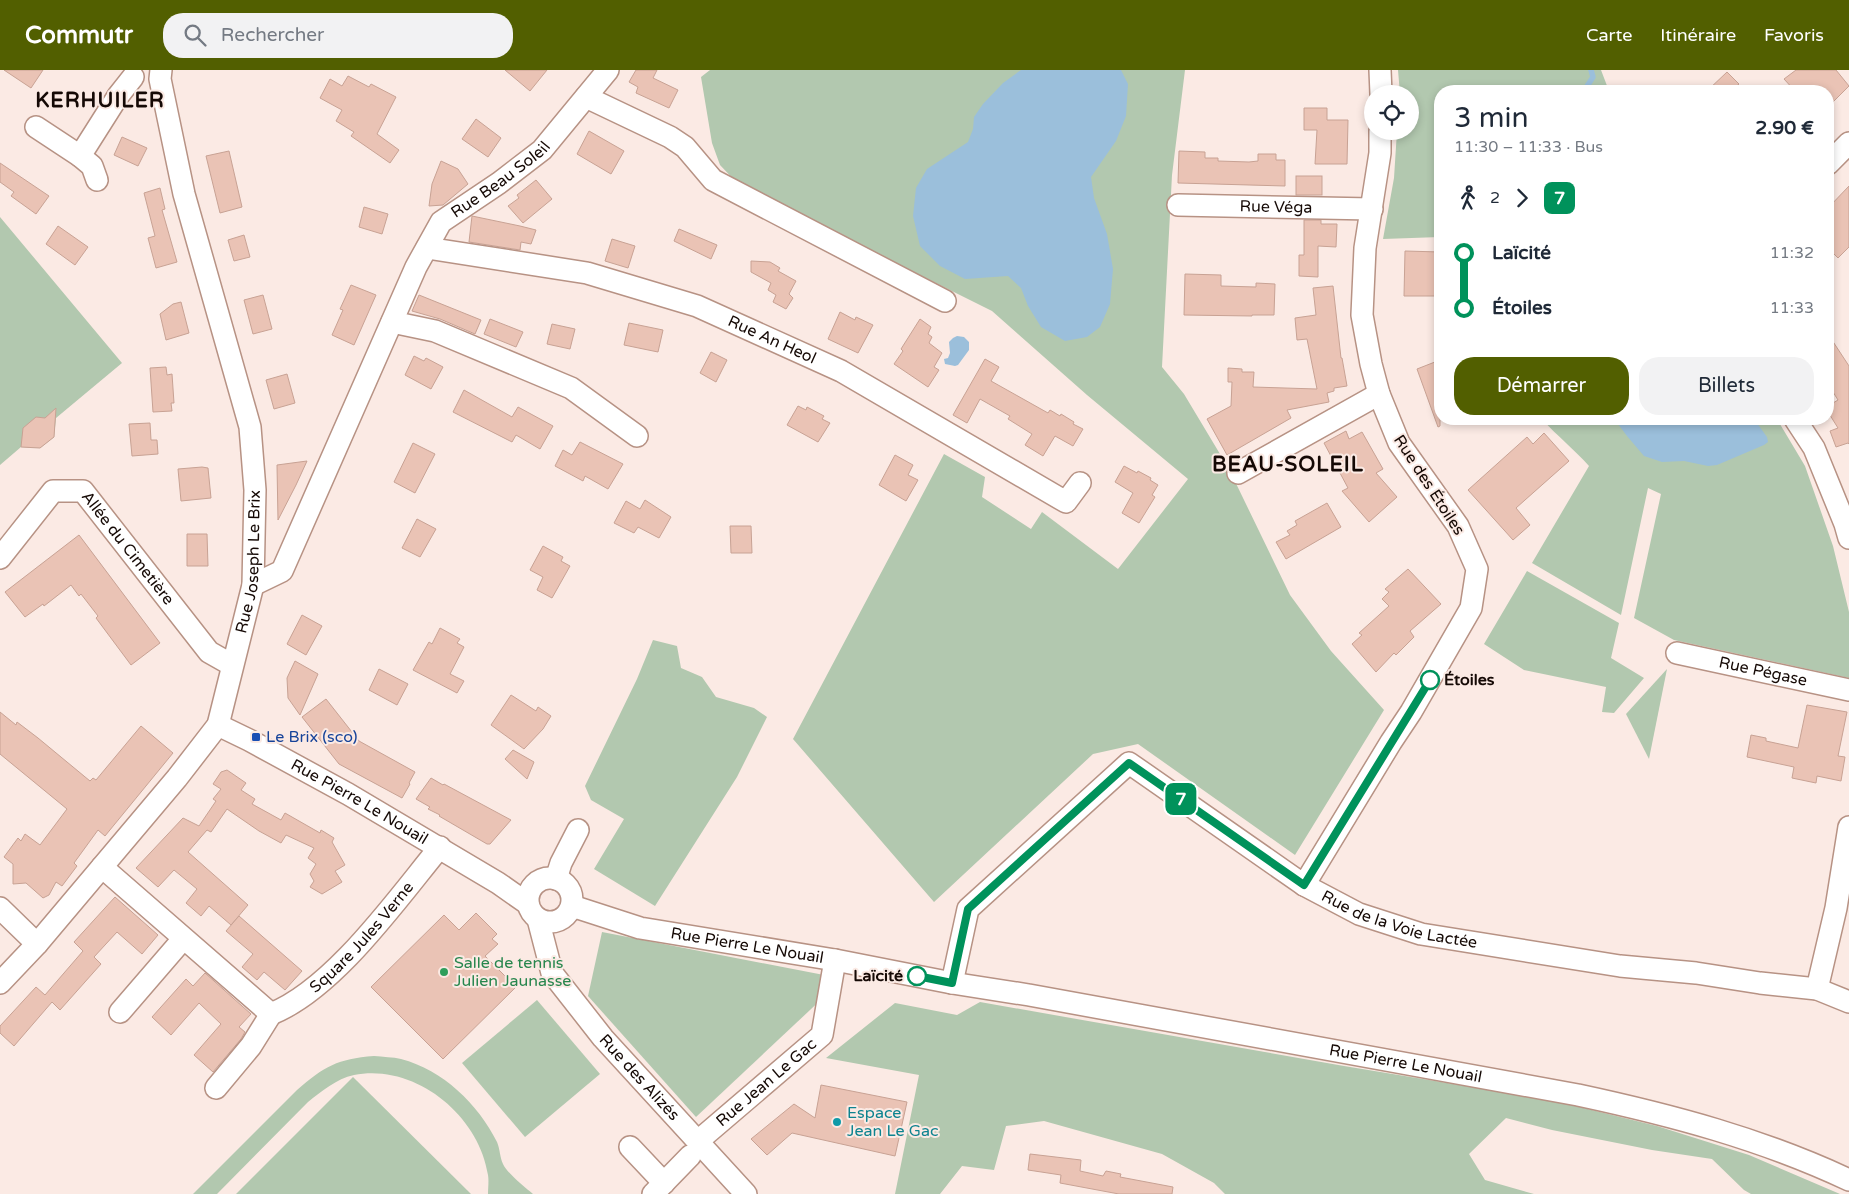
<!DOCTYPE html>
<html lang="fr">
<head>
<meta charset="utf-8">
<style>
	:root { --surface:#fff; --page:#f2f2f3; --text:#1f2937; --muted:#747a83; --accent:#525f00 }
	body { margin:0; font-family:"Varela Round",sans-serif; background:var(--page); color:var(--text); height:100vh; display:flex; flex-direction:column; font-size:19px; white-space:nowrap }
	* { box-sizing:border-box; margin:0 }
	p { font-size:16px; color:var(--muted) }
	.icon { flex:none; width:28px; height:28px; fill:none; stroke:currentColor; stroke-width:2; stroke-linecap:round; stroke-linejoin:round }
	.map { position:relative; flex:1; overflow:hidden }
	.details { position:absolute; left:1434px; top:15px; width:400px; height:340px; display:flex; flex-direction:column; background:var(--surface); border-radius:20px; box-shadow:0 2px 8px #0003 }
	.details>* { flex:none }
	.badge { padding:0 10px; border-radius:8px; font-size:18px; line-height:32px }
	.tools { position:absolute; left:1364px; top:15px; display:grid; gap:10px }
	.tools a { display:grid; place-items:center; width:55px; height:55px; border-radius:50%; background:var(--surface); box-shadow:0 2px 8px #0003; font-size:25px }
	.map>.badge { position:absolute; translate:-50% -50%; box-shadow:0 0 0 2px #fff }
	.legs { display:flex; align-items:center; gap:8px; height:55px; padding:0 20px; font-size:16px }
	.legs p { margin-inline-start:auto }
	.summary { display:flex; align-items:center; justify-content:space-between; height:85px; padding:0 20px }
	h1 { font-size:28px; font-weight:600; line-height:38px }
	.primary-button { display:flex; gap:10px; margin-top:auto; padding:10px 20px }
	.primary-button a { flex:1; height:58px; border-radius:20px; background:var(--accent); color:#fff; font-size:20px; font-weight:600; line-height:58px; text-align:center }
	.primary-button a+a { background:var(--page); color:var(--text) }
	ul { padding:0 20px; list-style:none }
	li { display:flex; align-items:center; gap:18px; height:55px; font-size:19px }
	li i { display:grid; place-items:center; width:8px; height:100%; margin:0 6px; background:currentColor }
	li i::after { content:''; width:12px; height:12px; margin:-6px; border:4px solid; border-radius:50%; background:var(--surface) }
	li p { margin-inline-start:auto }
	li:first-child i { background:linear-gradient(#0000 50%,currentColor 0) }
	li:last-child i { background:linear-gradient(currentColor 50%,#0000 0) }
	header { display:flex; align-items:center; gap:30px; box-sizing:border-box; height:70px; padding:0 25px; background:var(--accent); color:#fff }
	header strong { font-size:24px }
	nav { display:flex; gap:28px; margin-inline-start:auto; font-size:18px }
	.search { width:350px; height:45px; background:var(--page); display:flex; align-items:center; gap:12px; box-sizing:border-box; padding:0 18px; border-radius:20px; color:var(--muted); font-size:19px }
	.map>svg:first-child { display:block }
	.green { fill:#b2c8af }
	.water { fill:#9bbfdb }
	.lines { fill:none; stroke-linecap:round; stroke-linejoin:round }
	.stream { stroke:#9bbfdb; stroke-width:5.5 }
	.building { fill:#eac3b5; stroke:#c8a294 }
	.minor-casing { stroke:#b79284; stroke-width:24 }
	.minor { stroke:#fff; stroke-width:21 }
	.line-1-casing { stroke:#fff; stroke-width:11 }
	.line-1 { stroke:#00925b; stroke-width:8 }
	.stop-1-dot { fill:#fff; stroke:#00925b; stroke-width:2.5 }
	.transit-dot { fill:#1a4fb4; stroke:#fbeae4; stroke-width:2 }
	.leisure-dot { fill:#2e9e5b; stroke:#fbeae4; stroke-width:2 }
	.culture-dot { fill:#0f9aa8; stroke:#fbeae4; stroke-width:2 }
	.labels { text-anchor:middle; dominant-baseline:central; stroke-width:4; stroke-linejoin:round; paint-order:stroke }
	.street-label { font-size:16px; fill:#150905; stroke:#fbeae4 }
	.stop-label { font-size:16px; font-weight:bold; fill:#150905; stroke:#fbeae4; text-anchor:start }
	.transit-label { font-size:16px; fill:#164399; stroke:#fbeae4; text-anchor:start }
	.leisure-label { font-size:16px; fill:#27864d; stroke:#fbeae4; text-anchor:start }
	.culture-label { font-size:16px; fill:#0d838f; stroke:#fbeae4; text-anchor:start }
	.district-label { font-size:21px; font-weight:bold; letter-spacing:1px; fill:#150905; stroke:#fbeae4 }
</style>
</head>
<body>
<header>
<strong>Commutr</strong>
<div class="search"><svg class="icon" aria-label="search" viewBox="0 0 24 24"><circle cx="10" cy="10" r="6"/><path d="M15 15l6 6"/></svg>Rechercher</div>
<nav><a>Carte</a><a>Itinéraire</a><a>Favoris</a></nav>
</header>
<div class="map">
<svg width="1849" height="1124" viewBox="0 0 1849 1124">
	<rect width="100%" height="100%" fill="#fbeae4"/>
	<g class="green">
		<polygon points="710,0 1185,0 1172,105 1162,297 1184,324 1229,399 1290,525 1331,581 1384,640 1295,785 1138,674 1093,684 934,832 793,669 944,384 985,407 982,427 1031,459 1042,442 1118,499 1188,409 1087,325 992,241 739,115 720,95 712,73 701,7"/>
		<polygon points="1398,0 1601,0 1609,21 1440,21 1440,167 1383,169 1394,108 1397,61 1410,61 1410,24 1400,24"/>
		<polygon points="0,147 122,293 56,348 54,367 40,378 21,377 0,395"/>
		<path d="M1542 349H1777L1805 396 1833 476 1849 542V608L1674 570 1634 548 1661 424 1648 418 1621 545 1532 493 1589 396C1574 379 1557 366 1542 349Z"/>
		<polygon points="1527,501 1619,553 1611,588 1644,608 1614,643 1602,642 1606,617 1524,600 1484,574"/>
		<polygon points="653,570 677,576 681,598 702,607 716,627 754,638 767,647 737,707 655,836 594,799 624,749 591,730 585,716 637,609"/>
		<polygon points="1667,599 1649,689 1626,644"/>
		<polygon points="602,862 824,905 826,925 696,1047 588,926"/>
		<polygon points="537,930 600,1004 525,1067 462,993"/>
		<polygon points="980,932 1344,996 1551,1030 1657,1056 1749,1085 1840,1124 1751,1124 1744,1120 1712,1089 1652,1080 1552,1060 1506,1048 1469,1084 1485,1110 1534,1124 1225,1124 1214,1113 1162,1084 1044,1051 1006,1056 994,1100 962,1096 940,1124 895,1124 919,1005 826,988 895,933 957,945"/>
		<path d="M374 986C383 987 393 987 401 989 443 1000 478 1034 497 1072 500 1079 500 1088 503 1094 507 1103 525 1117 533 1124H488C488 1118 489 1111 488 1105 479 1045 415 993 354 1005 336 1009 322 1021 308 1032L217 1124H193L297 1020C325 996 337 989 374 986Z"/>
		<polygon points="353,1007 471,1124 236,1124"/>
	</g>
	<g class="water">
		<polygon points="1021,0 1121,0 1128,14 1126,46 1116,71 1091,107 1094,128 1107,164 1113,199 1110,234 1100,257 1087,267 1065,271 1041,257 1028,236 1021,218 1008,206 965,209 940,196 920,176 913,146 916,118 927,99 968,72 973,59 974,47 983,34 1003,13"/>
		<polygon points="957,266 964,267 969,272 969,280 958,295 955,296 945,294 944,289 948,288 950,283 949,272 953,268"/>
		<polygon points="1618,349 1754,349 1767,367 1768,372 1764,375 1717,395 1708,396 1684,391 1662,392 1644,386 1627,366 1618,354"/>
	</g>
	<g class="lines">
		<polyline class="stream" points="1584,21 1593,7 1591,0"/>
	</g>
	<g class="building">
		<polygon points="4,0 43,0 31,18"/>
		<polygon points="505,0 547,0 530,21"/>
		<polygon points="636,0 657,0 653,8 678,20 669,38 636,23 638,17 629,12"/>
		<polygon points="1796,0 1836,0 1849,16 1828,37 1828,21 1795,21 1784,9"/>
		<polygon points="1727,2 1739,14 1731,21 1707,21"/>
		<polygon points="348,6 369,17 371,14 396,27 377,64 399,80 390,93 351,66 354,62 336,51 342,40 320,28 330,9 342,16"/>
		<polygon points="1304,38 1327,38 1327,50 1348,50 1347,94 1315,94 1317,60 1304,60"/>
		<polygon points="476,49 501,68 488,87 462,69"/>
		<polygon points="589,61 624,81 611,104 577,84"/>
		<polygon points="122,67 147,78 138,96 114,85"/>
		<polygon points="229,81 242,137 220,143 206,86"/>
		<polygon points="1179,81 1205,82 1205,88 1218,88 1218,91 1249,92 1258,91 1258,84 1276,84 1276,90 1285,90 1285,116 1178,113"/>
		<polygon points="441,91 458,99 468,114 443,135 429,136 432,114"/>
		<polygon points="0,93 49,126 36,144 11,126 14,122 0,112"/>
		<rect x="1296" y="106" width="26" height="19"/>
		<polygon points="536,110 552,129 523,153 508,136 519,128 517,125"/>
		<polygon points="1849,116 1849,177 1838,188 1828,178 1828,138"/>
		<polygon points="160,118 165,139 162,140 177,192 156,198 148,168 155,166 144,123"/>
		<polygon points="364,137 388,144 382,164 359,157"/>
		<polygon points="472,146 520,156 536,160 531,174 521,172 520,180 469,172"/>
		<polygon points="1304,150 1321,150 1321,154 1337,154 1336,177 1318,176 1318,207 1299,206 1299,185 1304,185"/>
		<polygon points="58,156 88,177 75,195 46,174"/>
		<polygon points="679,159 717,175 711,189 674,171"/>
		<polygon points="244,165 250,187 234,191 228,170"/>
		<polygon points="612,169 635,176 628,198 605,191"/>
		<polygon points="1405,181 1440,182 1440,218 1437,217 1437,226 1404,226"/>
		<polygon points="751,191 770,192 780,198 778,201 796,211 789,224 793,228 786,239 773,232 776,225 768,220 771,213 751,202"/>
		<polygon points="1185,204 1221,205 1221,216 1256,217 1256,213 1275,214 1274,245 1252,245 1252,246 1184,245"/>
		<polygon points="351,215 376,225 354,275 332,265 343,240 340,239"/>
		<polygon points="1333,216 1341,288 1342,288 1347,316 1334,318 1334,321 1327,323 1329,332 1287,340 1291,348 1227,385 1207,349 1231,336 1232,312 1228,312 1228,298 1242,299 1242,302 1254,302 1253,317 1317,319 1307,269 1297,270 1295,248 1316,245 1313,218"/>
		<polygon points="263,225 272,259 253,264 244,230"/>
		<polygon points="419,225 481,250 475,264 440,249 412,241"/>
		<polygon points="181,232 189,263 166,270 160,244 173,234"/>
		<polygon points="840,242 855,250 856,247 873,255 858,283 828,269"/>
		<polygon points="490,249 523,262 516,277 484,264"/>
		<polygon points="920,249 931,257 928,264 932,267 929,273 942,283 934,297 939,300 928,317 894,294 903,281 901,279"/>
		<polygon points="629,253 663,260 658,282 624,275"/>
		<polygon points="552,254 575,259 570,279 547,274"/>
		<polygon points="1828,264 1849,296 1849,374 1848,373 1836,377 1830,361 1838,358 1828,342 1828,336 1838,330 1828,314"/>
		<polygon points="711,282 727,290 716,312 700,303"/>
		<polygon points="414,286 424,291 426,288 443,297 431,319 405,305"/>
		<polygon points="985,289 999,297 991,311 1048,343 1050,340 1060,346 1061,344 1074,352 1073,354 1083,359 1073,376 1055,366 1043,386 1025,375 1032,364 1008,349 1010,346 980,329 967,353 953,345"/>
		<polygon points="1440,290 1440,356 1438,357 1417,299"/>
		<polygon points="166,297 167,305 172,304 174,333 171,333 172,341 153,342 150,298"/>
		<polygon points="287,304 295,333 274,339 266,310"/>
		<polygon points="464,320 512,347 518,337 553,356 540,379 516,365 512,372 453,342"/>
		<polygon points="798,336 806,340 807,337 824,346 822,349 830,353 818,372 787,355"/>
		<polygon points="56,338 54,367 40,378 21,377 23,358 36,347 45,348"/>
		<polygon points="150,353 151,370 157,370 158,384 132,386 129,354"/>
		<polygon points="1346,361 1349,369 1362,362 1383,399 1376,403 1397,427 1369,452 1342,421 1348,418 1324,373"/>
		<polygon points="1544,363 1569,391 1516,438 1530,455 1513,470 1468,420 1527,367 1533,374"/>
		<polygon points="580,372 623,394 608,419 585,406 583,411 555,396 563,380 572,385"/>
		<polygon points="413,373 435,384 415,423 394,412"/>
		<polygon points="895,385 913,395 908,405 918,410 906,431 879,415"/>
		<polygon points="307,391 296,415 278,450 277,395"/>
		<polygon points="1124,396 1137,403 1138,401 1151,408 1150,410 1158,415 1152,425 1155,427 1139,453 1122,443 1133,423 1115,412"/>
		<polygon points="202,397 208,398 211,428 181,431 178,399"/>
		<polygon points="645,430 671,447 659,468 638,457 634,463 614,453 626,431 640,439"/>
		<polygon points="1327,433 1341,457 1286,489 1276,472 1290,465 1287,461 1297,455 1295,451"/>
		<polygon points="417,449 436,459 420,487 402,478"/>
		<polygon points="730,456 751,456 752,483 731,483"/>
		<polygon points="187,464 207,464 208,496 187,496"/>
		<polygon points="79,465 160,573 131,595 96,548 98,546 81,524 79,526 71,515 44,536 43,534 25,547 5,522"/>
		<polygon points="543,476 563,487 561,491 570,496 552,528 537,520 543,507 530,500"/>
		<polygon points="1408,499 1441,534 1410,561 1414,567 1396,585 1394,583 1376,602 1352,574 1362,565 1359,563 1389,536 1382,529 1389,522 1385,519"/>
		<polygon points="302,545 322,556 306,585 287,574"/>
		<polygon points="440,558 460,569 457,573 464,577 450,604 464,611 457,623 413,600 429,572 432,574"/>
		<polygon points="295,591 318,604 300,645 288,628 287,608"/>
		<polygon points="379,599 408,614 397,635 369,620"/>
		<polygon points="511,625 536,641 538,637 551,646 543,659 524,679 491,655"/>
		<polygon points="326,629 359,671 415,702 409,713 410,714 402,728 339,694 302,647"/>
		<polygon points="1807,635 1847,642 1838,686 1845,687 1841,711 1817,706 1816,713 1792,708 1794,697 1747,687 1751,665 1766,668 1766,671 1798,678"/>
		<polygon points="0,642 16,655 17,652 38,668 90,711 93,708 96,710 141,656 173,683 105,766 98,760 74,793 77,796 62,816 56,812 49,825 43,828 26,813 13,814 13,794 4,787 18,768 21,771 25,764 40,775 67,739 0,684"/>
		<polygon points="513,680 534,692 527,709 505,689"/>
		<polygon points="227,700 246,713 241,720 255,729 252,734 281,750 285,743 320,763 321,760 334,768 332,772 345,795 335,801 342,812 322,824 310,817 314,811 310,804 316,794 308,788 314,778 286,765 281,773 259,761 227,739 211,762 207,760 188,782 248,835 231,855 209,836 201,846 186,833 197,819 174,800 158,817 136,798 183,748 199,756 216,731 213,729 221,719 213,714 221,702"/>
		<polygon points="431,708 443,715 444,714 511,750 490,774 487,774 439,746 440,745 428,739 430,737 416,729"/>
		<polygon points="115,827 158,865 142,884 117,862 94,887 101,894 60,940 52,932 14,976 0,963 0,956 36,917 45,925 83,881 74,872"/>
		<polygon points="476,843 497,864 492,869 498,874 485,886 516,917 443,989 371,917 444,845 459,860"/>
		<polygon points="239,846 302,901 285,920 264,902 257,910 242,897 253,884 226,861"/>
		<polygon points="205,903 251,944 239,957 245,962 241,969 213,1002 194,985 221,954 199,933 171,965 152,947 186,909 193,916"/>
		<polygon points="821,1015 907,1032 895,1086 792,1063 767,1085 751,1069 794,1034 815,1048"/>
		<polygon points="1030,1084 1081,1090 1080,1101 1103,1106 1106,1101 1121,1104 1120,1107 1173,1117 1172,1124 1119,1124 1060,1113 1061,1105 1028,1100"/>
	</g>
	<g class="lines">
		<g class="minor-casing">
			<g id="minor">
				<polyline points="1380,0 1381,24"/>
				<polyline points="586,27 670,67 685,77 713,110 945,231"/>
				<polyline points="36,57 80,86 118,26 133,7"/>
				<polyline points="80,86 92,96 97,110"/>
				<polyline points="1828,94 1849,73"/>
				<path id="s1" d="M1178 135 1372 139"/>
				<path id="s2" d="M427 178 587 203 697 236 841 301 1066 432 1080 413"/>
				<polyline points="392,252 435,261 571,318 637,366"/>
				<polyline points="1795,349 1814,378 1845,454 1849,468"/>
				<polyline points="1238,403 1379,324"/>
				<path id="s3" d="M0 488 53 421H83L209 582 232 595"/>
				<path id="s4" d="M253 515 282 501 416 197 441 152 499 113 542 80 608 0"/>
				<path id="s5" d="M1677 583 1849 620"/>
				<path id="s6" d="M218 655 249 670 348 724 498 813 528 834"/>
				<path id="s7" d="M102 797 271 944C334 919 397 829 440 777"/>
				<circle cx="550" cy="830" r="22"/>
				<polyline points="556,809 561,793 578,760"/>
				<polyline points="1304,815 1391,672 1411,642 1471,538 1477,499 1458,456 1399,373 1379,324 1371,294 1362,245 1365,178 1380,83 1380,61"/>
				<path id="s8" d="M572 836 640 858 835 890 952 913 1029 925 1578 1025C1671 1045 1762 1069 1849 1110"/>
				<polyline points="0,838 37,874"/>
				<path id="s9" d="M538 849 552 903 603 968 746 1124"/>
				<path id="s10" d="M0 913 37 874 177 708 218 655 253 515 255 420 250 357 184 124 160 9 161 0"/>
				<path id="s11" d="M952 913 968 839 1129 693 1304 815 1359 844 1421 864 1620 896 1696 903 1760 913 1817 919 1849 932"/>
				<polyline points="1817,919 1836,838 1849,757"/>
				<polyline points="120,942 183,869"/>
				<polyline points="216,1018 251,976 271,944"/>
				<path id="s12" d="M698 1071 822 965 835 890"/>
				<polyline points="630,1077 664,1113"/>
				<polyline points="653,1124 690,1086"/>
			</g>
		</g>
		<use href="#minor" class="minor"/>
	</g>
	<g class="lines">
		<g class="line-1-casing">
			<polyline id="line-1" points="917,906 952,913 968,839 1129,693 1304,815 1430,610"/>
		</g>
		<use href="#line-1" class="line-1"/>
	</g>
	<g class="stop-1-dot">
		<circle cx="1430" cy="610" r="9"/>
		<circle cx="917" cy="906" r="9"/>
	</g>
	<rect class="transit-dot" x="251" y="662" width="10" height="10" rx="2.5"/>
	<circle class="leisure-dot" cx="444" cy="902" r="5"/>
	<circle class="culture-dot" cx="837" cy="1052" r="5"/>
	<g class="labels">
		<g class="street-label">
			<text stroke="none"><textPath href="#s4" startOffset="489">Rue Beau Soleil</textPath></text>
			<text stroke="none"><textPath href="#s1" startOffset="98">Rue Véga</textPath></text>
			<text stroke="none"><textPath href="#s2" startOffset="359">Rue An Heol</textPath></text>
			<text transform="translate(1429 415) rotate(57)">Rue des Étoiles</text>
			<text stroke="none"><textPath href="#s3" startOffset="188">Allée du Cimetière</textPath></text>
			<text stroke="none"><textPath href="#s10" startOffset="505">Rue Joseph Le Brix</textPath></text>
			<text stroke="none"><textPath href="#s5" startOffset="88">Rue Pégase</textPath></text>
			<text stroke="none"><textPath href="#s6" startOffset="161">Rue Pierre Le Nouail</textPath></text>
			<text stroke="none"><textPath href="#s11" startOffset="609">Rue de la Voie Lactée</textPath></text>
			<text stroke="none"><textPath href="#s7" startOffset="344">Square Jules Verne</textPath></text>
			<text stroke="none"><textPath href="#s8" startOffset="180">Rue Pierre Le Nouail</textPath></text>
			<text stroke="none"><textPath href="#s8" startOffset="849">Rue Pierre Le Nouail</textPath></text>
			<text stroke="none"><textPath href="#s9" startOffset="192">Rue des Alizés</textPath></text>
			<text stroke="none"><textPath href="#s12" startOffset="90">Rue Jean Le Gac</textPath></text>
		</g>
		<g class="stop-label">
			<text x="1444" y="610">Étoiles</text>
			<text x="903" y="906" text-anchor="end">Laïcité</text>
		</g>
		<g class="transit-label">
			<text x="266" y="667">Le Brix (sco)</text>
		</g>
		<g class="leisure-label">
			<text x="454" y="893">Salle de tennis<tspan x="454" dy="18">Julien Jaunasse</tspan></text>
		</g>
		<g class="culture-label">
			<text x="847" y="1043">Espace<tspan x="847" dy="18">Jean Le Gac</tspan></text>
		</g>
		<g class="district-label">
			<text x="100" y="30">KERHUILER</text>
			<text x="1288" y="394">BEAU-SOLEIL</text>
		</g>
	</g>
</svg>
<div class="tools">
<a><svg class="icon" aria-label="locate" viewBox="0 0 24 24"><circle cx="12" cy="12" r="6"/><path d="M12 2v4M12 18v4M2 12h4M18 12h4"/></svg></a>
</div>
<b class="badge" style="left:1181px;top:729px;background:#00925b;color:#fff">7</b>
<section class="details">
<div class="summary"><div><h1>3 min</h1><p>11:30 – 11:33 · Bus</p></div><b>2.90 €</b></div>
<div class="legs"><svg class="icon" aria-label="walk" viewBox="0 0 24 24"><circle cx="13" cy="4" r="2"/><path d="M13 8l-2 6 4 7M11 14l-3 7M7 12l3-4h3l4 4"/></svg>2<svg class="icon" aria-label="forward" viewBox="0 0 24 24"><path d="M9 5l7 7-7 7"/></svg><b class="badge" style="background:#00925b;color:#fff">7</b></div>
<ul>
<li><i style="color:#00925b"></i><b>Laïcité</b><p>11:32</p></li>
<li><i style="color:#00925b"></i><b>Étoiles</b><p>11:33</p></li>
</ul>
<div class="primary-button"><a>Démarrer</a><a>Billets</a></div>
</section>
</div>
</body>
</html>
